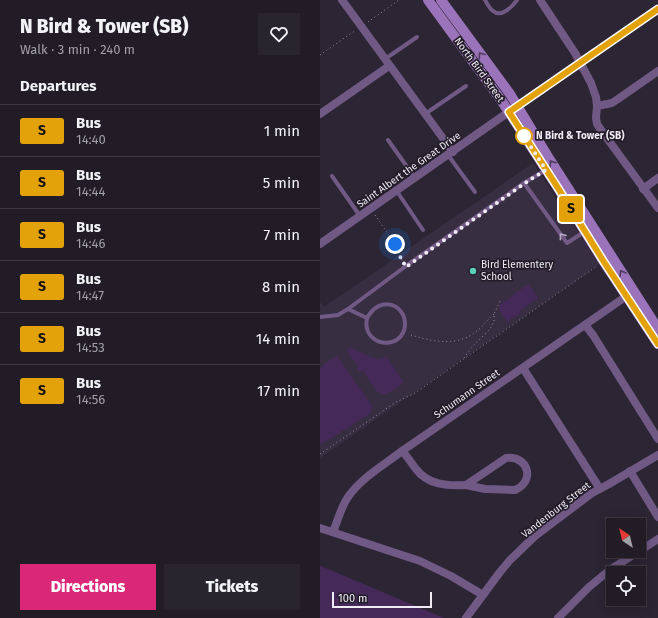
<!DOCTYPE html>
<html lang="en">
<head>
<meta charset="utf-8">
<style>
	:root { --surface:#211c26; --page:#29252e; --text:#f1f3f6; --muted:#a2a1a7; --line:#3e3a43; --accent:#db2777 }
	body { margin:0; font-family:"Fira Sans",sans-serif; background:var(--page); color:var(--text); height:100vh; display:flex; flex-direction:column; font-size:15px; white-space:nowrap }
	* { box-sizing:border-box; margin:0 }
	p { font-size:13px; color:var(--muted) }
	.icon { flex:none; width:22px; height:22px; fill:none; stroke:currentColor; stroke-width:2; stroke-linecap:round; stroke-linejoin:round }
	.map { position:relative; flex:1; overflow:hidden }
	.drawer { display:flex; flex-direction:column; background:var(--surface); width:320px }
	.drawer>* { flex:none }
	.badge { padding:0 8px; border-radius:3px; font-size:14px; line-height:26px }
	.needle { width:26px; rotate:325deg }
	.controls { position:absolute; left:286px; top:518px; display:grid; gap:8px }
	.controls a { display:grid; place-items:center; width:40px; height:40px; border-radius:0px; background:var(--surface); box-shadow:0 2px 10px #0003,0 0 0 1px var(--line); font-size:20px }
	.scale { position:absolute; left:12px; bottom:10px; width:100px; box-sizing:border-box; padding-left:4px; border:2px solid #f0ecf5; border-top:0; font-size:11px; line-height:14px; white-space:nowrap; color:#f0ecf5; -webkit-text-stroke:3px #231c29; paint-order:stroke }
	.you { position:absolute; width:20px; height:20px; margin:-10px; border:3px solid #fff; border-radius:50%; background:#1a73e8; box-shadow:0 0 0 6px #1a73e833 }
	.map>.badge { position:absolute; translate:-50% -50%; box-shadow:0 0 0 2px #fff }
	h2 { padding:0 20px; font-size:15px; line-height:36px }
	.round { display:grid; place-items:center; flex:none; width:42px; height:42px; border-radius:0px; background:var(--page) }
	.headline { display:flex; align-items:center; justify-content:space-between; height:68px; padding:0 20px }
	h1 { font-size:19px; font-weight:800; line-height:30px }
	.primary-button { display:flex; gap:8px; margin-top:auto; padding:8px 20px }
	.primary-button a { flex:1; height:46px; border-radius:0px; background:var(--accent); color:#fff; font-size:16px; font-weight:800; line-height:46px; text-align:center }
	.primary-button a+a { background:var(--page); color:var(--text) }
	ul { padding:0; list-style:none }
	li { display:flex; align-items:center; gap:12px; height:52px; padding:0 20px; border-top:1px solid var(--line) }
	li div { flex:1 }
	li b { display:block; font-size:15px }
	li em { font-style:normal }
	li .badge { min-width:44px; font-weight:700; text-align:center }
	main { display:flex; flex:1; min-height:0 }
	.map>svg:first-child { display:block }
	.built { fill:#382e41 }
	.green { fill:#442959 }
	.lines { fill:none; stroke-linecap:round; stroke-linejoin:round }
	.path { stroke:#938e99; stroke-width:1; stroke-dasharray:1 3; stroke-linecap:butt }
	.lane { stroke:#715986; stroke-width:4 }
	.street { stroke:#715986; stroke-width:8 }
	.secondary { stroke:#9a73bb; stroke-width:10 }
	.oneway { stroke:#4d3a5c }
	.oneway2 { stroke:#b7aac3 }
	.line-casing { stroke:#fff; stroke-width:9 }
	.line { stroke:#e3a20a; stroke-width:6 }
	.walk { stroke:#f0ecf5; stroke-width:4; stroke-dasharray:0 7.2 }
	.stop-dot { fill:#fff; stroke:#e3a20a; stroke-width:2 }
	.poi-dot { fill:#5cceba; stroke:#231c29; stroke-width:1.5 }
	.labels { text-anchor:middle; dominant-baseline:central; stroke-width:3.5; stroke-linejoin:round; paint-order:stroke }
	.street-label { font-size:10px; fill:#f0ecf5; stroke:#231c29 }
	.stop-label { font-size:10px; font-weight:bold; fill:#f0ecf5; stroke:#231c29; text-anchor:start }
	.poi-label { font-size:10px; fill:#f0ecf5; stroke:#231c29; text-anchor:start }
</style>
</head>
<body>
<main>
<section class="drawer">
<div class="headline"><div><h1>N Bird &amp; Tower (SB)</h1><p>Walk · 3 min · 240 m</p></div><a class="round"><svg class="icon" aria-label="heart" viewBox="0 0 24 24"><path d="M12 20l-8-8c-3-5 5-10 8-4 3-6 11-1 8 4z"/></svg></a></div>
<h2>Departures</h2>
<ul>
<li><span class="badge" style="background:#e3a20a;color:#111">S</span><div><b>Bus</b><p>14:40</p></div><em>1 min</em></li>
<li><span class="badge" style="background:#e3a20a;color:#111">S</span><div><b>Bus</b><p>14:44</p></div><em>5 min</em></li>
<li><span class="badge" style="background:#e3a20a;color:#111">S</span><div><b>Bus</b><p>14:46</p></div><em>7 min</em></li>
<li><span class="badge" style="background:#e3a20a;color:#111">S</span><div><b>Bus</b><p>14:47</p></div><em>8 min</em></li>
<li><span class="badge" style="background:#e3a20a;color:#111">S</span><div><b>Bus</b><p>14:53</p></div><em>14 min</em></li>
<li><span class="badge" style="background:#e3a20a;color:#111">S</span><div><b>Bus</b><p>14:56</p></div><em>17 min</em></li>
</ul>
<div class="primary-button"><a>Directions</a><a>Tickets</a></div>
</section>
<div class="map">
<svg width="338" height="618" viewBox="0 0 338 618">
	<rect width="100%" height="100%" fill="#2c2533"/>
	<polygon class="built" points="213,163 280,264 0,458 0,302 4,307"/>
	<g class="green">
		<polygon points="208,284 218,298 200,310 201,313 187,322 179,310 180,305"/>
		<path d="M31 347 48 356 59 359 66 356 67 358 84 382 74 390 64 395C53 392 50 380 44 372L39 371 37 370 38 366 26 351Z"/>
		<polygon points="17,356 53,407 51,413 0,445 0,368 11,359"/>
		<polygon points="0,565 1,566 124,618 0,618"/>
	</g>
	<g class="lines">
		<g class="path">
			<polyline points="48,22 79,0"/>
			<polyline points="0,55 36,30"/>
			<polyline points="55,215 75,244 78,253 83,262"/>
			<path d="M91 335C111 341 135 347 154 333 162 328 167 320 174 314"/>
			<polyline points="144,358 152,347 170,329 174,321 174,314 180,301"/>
			<polyline points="0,454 76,402 89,396 95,393 277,266"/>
		</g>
		<g class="lane">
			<path d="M165 0C167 3 169 8 173 11 181 18 192 7 197 0"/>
			<polyline points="65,59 97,37"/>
			<polyline points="105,114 146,86"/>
			<polyline points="68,140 95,178"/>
			<polyline points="128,155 155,192"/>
			<polyline points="12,176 40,216"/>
			<polyline points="204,183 247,243 264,232"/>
			<polyline points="76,190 103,230"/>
			<path d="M28 309 47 318C41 347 83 352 85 325 85 321 85 317 82 313 75 302 62 302 53 310 51 312 49 315 47 318"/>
			<polyline points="0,317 18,315 28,309 90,263 204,183 226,170"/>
		</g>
		<g class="street">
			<polyline points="22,0 133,152"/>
			<polyline points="220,0 255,53 271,83 276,97 277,106 276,118 277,124 281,130 338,208"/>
			<polyline points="277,106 292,103 298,99 338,71"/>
			<polyline points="0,114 69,66"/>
			<polyline points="323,189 338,178"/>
			<polyline points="0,244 260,62 338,9"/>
			<polyline points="265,325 273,335 338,439"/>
			<polyline points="203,368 280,489"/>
			<path d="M82 451C88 457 91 463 96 469 108 485 127 486 146 485"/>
			<path d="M186 458C208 455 216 481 195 490L165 489 146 485Z"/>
			<polyline points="310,471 338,517"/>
			<polyline points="0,528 100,561 131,576 163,595"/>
			<path d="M13 532C18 520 21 507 28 497 41 478 64 465 82 451L311 293"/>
			<polyline points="146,618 180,572 190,560 215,536 272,493 289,484 338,455"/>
			<polyline points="238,618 269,587 291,569 338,539"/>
		</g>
		<g class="secondary">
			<polyline points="108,0 181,100 238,188 284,262 338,344"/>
			<polyline points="121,0 190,94 230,160 338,329"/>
		</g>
	</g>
	<defs><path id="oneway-chevron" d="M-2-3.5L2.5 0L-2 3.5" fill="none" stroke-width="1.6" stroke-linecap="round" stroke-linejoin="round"/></defs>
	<g class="oneway">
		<use href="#oneway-chevron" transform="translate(161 55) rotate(-126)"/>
		<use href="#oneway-chevron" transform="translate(232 163) rotate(-123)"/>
		<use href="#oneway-chevron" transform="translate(302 273) rotate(-121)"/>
	</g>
	<use class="oneway2" href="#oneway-chevron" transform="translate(242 236) rotate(-126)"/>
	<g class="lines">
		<g class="line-casing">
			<polyline id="line" points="338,9 189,112 238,188 284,262 338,344"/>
		</g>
		<use href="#line" class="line"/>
		<polyline class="walk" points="75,244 78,253 86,267 208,181 226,170 204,136"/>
	</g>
	<circle class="stop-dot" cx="204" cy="136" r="8"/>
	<circle class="poi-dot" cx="153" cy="271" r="4"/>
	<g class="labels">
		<g class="street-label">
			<text transform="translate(159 70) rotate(54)">North Bird Street</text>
			<text transform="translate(89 170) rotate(-35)">Saint Albert the Great Drive</text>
			<text transform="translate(147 394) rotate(-35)">Schumann Street</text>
			<text transform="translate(236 510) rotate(-38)">Vandenburg Street</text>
		</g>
		<g class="stop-label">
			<text x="216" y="136">N Bird &amp; Tower (SB)</text>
		</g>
		<g class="poi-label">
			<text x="161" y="265">Bird Elementery<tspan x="161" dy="12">School</tspan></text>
		</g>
	</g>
</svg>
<div class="controls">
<a><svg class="needle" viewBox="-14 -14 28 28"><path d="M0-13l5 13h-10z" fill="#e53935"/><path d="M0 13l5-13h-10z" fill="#a2a1a7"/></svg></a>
<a><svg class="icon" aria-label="locate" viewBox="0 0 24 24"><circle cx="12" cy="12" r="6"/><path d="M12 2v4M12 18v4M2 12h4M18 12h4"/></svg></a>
</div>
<div class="scale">100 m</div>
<div class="you" style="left:75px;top:244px"></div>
<b class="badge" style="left:251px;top:209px;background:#e3a20a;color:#111">S</b>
</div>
</main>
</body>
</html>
